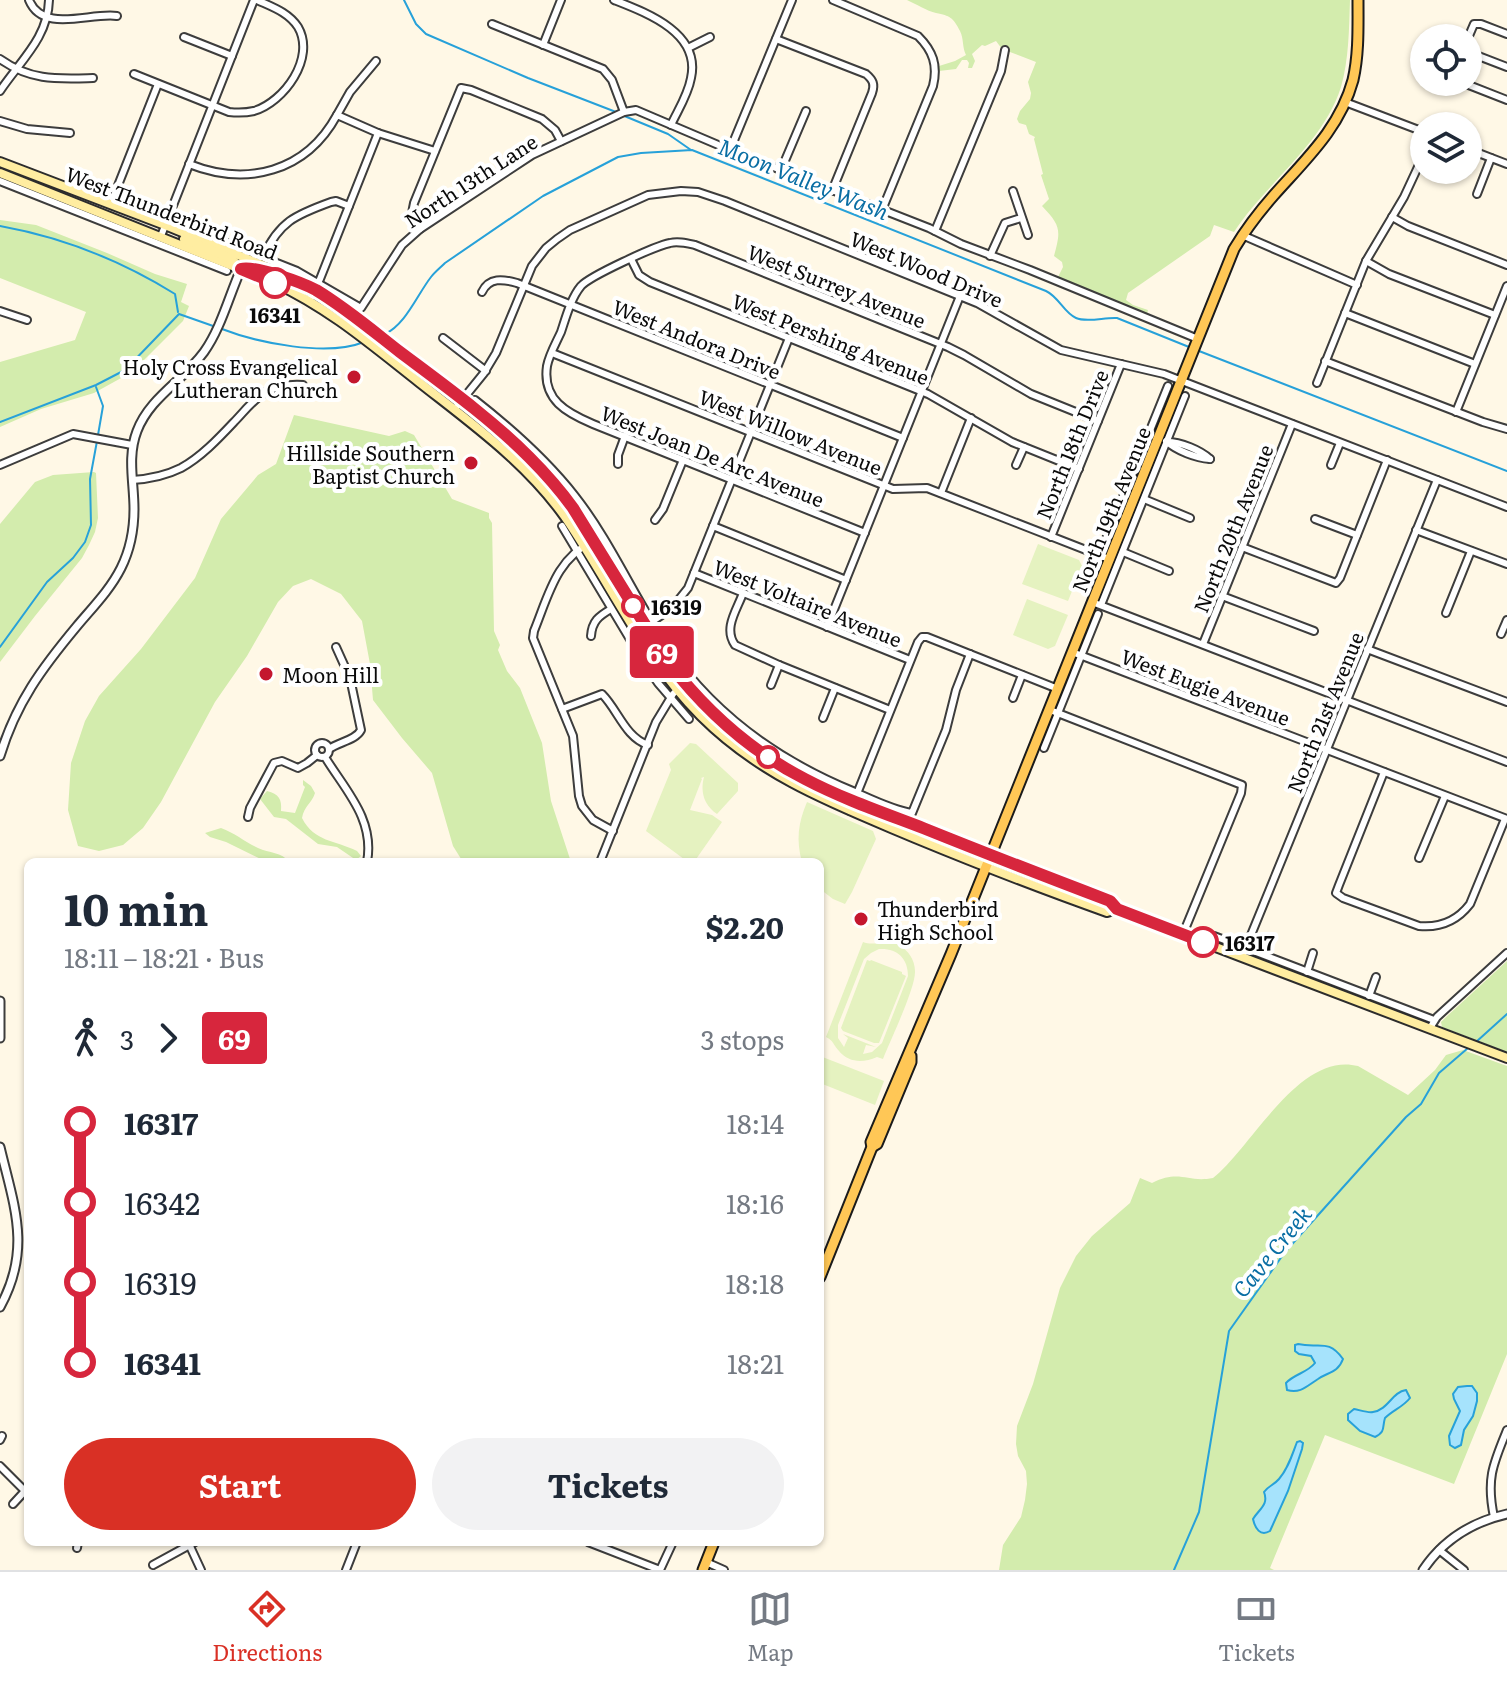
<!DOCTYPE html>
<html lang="en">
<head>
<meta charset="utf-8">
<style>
	:root { --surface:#fff; --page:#f2f2f3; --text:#1f2937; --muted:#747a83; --line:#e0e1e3; --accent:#d93025 }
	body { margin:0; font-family:Literata,serif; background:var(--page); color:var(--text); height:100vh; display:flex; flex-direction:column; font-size:30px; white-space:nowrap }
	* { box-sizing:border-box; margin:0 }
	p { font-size:26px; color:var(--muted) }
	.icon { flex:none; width:44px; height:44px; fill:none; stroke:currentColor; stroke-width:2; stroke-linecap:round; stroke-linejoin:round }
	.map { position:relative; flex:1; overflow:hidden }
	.side { position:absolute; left:24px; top:858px; width:800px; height:688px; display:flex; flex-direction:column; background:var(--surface); border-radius:12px; box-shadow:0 2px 6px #0004 }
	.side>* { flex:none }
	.badge { padding:0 16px; border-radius:6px; font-size:28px; line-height:52px }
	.controls { position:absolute; left:1410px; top:24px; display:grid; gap:16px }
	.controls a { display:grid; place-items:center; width:72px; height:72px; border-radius:50%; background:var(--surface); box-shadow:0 2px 6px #0004; font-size:40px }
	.map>.badge { position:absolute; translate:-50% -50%; box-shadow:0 0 0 4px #fff }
	.legs { display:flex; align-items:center; gap:12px; height:88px; padding:0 40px; font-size:26px }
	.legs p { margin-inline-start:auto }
	.overview { display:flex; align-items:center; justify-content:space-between; height:136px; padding:0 40px }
	h1 { font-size:44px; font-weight:700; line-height:60px }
	.cta { display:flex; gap:16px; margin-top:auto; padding:16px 40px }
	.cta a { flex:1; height:92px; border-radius:48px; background:var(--accent); color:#fff; font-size:32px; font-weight:700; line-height:92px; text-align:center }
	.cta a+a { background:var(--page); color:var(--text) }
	ul { padding:0 40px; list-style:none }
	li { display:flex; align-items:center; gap:28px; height:80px; font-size:30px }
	li i { display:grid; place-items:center; width:12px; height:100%; margin:0 10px; background:currentColor }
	li i::after { content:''; width:20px; height:20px; margin:-10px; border:6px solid; border-radius:50%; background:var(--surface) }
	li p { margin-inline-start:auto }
	li:first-child i { background:linear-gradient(#0000 50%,currentColor 0) }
	li:last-child i { background:linear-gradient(currentColor 50%,#0000 0) }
	.tab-bar { display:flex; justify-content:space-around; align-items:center; height:112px; border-top:2px solid var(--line); background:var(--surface); font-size:22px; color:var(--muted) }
	.tab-bar a { display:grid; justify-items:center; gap:4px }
	.tab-bar .active { color:var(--accent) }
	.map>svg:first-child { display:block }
	.green { fill:#d3ecad }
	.pitch { fill:#e5f2c0; fill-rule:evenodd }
	.water { fill:#a6e3fc; stroke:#27a1d9; stroke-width:2 }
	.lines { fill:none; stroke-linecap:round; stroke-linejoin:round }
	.stream { stroke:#27a1d9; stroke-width:2 }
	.minor-casing { stroke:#3d3d3d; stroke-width:10 }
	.tertiary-casing { stroke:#3d3d3d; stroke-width:11 }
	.secondary-casing { stroke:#2c2c2c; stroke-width:12 }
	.primary-casing { stroke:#1b1b1b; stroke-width:13 }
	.minor { stroke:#fff; stroke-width:6 }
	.tertiary { stroke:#fff; stroke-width:7 }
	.secondary { stroke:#ffeda1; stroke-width:8 }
	.primary { stroke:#ffc756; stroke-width:9 }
	.line-1-casing { stroke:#fff; stroke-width:18 }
	.line-1 { stroke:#d7263d; stroke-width:12 }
	.stop-1-dot { fill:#fff; stroke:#d7263d; stroke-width:4 }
	.poi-dot { fill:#c4172e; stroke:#fff; stroke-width:3 }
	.labels { text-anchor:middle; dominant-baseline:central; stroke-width:8; stroke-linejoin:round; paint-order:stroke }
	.street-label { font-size:20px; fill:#0a0a0a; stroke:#fff }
	.stop-label { font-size:20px; font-weight:bold; fill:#0a0a0a; stroke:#fff; text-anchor:start }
	.poi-label { font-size:20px; fill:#0a0a0a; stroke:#fff; text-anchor:end }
	.water-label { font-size:22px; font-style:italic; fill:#0a6ea4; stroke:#fff }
</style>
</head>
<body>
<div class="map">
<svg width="1507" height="1570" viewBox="0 0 1507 1570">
	<rect width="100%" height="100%" fill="#fff8e6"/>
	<g class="green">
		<path d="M907 0H1350C1349 29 1349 59 1341 87 1323 144 1266 183 1234 232L1214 225 1210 236 1128 293 1126 300 1133 305 1148 310 1147 314 1144 315 1057 279 1063 267 1062 262 1054 256C1061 230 1061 226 1042 206L1049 199 1041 175 1043 174 1034 139 1035 137 1029 134 1026 125 1019 123 1017 119 1020 111 1030 99 1031 93 1028 82 1036 62 1002 49 996 41 985 46 982 45 972 54 975 61 972 68H968L969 63 967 60H962L956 69 939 71V66L955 61 966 55C962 47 964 39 960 31 953 17 950 16 936 13 927 11 916 4 907 0Z"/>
		<polygon points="0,220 36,225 107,253 155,274 187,284 181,302 189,306 183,321 132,372 94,393 41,409 0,427 0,362 75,340 86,312 0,278"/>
		<polygon points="294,415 389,436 405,431 414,435 452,499 489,513 489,518 492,523 494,631 500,645 498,650 507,671 520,688 542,743 551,801 571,862 463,862 453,846 432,773 402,738 373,700 370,664 362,621 341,594 311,579 293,586 278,602 247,656 215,702 161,802 143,828 123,845 99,851 78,846 68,810 71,763 85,721 99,696 141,649 195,578 221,519 258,475 276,464"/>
		<polygon points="94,472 96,473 98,518 95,532 89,545 82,558 35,616 0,662 0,524 35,482 53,475"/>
		<path d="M303 780 311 786 315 793C312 803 304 806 302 818 314 842 335 840 357 851L361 856 356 860 337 847 318 844 286 819 274 817 260 799 267 791C279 794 282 799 281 811L295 813 305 787 303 785Z"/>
		<path d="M221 828C235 833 245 842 258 848 269 853 282 852 289 862H267L226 842 210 837 205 833Z"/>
		<polygon points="1507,961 1507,1052 1442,1027 1441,1022 1445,1018"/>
		<path d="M1463 1050 1507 1066V1354L1454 1484 1325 1435 1270 1568 1274 1570H999L1003 1545 1021 1517 1025 1500 1027 1484 1026 1471 1018 1456 1016 1444 1017 1426 1033 1384 1060 1288 1076 1256 1092 1236 1130 1203 1140 1178 1152 1183C1180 1169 1187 1183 1213 1178 1252 1147 1299 1051 1358 1066L1408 1095 1435 1070 1446 1055Z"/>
	</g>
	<g class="pitch">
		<polygon points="1038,544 1079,560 1082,566 1068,601 1022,584"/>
		<polygon points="1027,599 1068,615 1055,646 1048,649 1013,635"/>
		<path d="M690 743 696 744 738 783V791L717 814C704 805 700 792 704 777L701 778 702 779 690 810 712 815 722 822 694 862H688L646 831 671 770 669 764Z"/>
		<path d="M807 802 873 831 876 839 852 892 845 904 833 899 820 889V862H802C796 840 798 823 807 802Z"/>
		<path d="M863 942C875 947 886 938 899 945 908 950 915 960 915 971 916 987 890 1041 883 1059L877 1057C863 1063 849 1063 839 1051 833 1045 834 1041 826 1037ZM879 949C897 948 908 958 908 976L882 1043 872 1052 863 1054 866 1045 876 1047 843 1034 848 1038 844 1047 838 1038V1025L864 959 871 953Z"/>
		<polygon points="867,960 870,961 871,960 902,972 902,974 906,976 879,1043 874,1043 843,1031 841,1028"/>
		<polygon points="820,1056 884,1081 875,1105 820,1083"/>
	</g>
	<g class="water">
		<path d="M1298 1344C1319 1349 1328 1338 1343 1359 1338 1373 1328 1372 1318 1379 1307 1386 1300 1394 1287 1390L1286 1383C1294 1374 1307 1373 1315 1363L1311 1356 1299 1354 1295 1351V1345Z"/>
		<polygon points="1467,1386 1472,1386 1477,1393 1477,1401 1473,1416 1464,1430 1461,1445 1455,1448 1450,1445 1449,1436 1460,1411 1454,1399 1453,1394 1458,1387"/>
		<path d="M1406 1390 1410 1398C1403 1407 1393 1410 1385 1418 1382 1427 1386 1432 1375 1437L1360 1431 1348 1420V1414L1354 1409C1360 1410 1367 1413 1373 1412 1388 1410 1392 1392 1406 1390Z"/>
		<path d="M1300 1441 1303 1443 1302 1449 1288 1491 1270 1531C1260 1537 1255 1528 1253 1519 1259 1509 1269 1505 1264 1492 1268 1486 1274 1485 1279 1479 1288 1469 1292 1455 1297 1442Z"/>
	</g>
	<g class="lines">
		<g class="stream">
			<polyline points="404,0 416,24 426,34 528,78 616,112"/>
			<polyline points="622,115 668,134 691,150"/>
			<path d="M0 226C61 237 122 261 175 294L178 312"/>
			<path d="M222 329C258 343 327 357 364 342"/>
			<path d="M385 334C406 324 417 295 431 277 435 272 440 268 445 263L543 196 618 157 641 153 692 150 1046 291C1059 297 1064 313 1076 318 1087 323 1105 317 1117 318L1189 347"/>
			<polyline points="1199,351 1507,471"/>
			<polyline points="96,387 103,406 98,435"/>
			<polyline points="0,422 96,385 125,370 179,314 216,327"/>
			<polyline points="0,647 47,582 73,558 85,542 91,525 90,479 97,441"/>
			<polyline points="1476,1042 1507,1014"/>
			<polyline points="1174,1570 1199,1512 1229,1331 1285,1252 1406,1117 1421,1104 1439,1073 1468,1048"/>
		</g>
		<g class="minor-casing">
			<g id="minor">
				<path d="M29 0C43 34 90 12 117 16"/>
				<path d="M614 0C647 13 701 33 691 78 688 95 678 110 671 125"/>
				<path d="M833 0 918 36C933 51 938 65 933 86L882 210"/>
				<polyline points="492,24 603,69 612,80 624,112"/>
				<polyline points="184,37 232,56"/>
				<polyline points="1468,38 1474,24 1481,24 1507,34"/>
				<path d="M776 39 866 74C873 80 875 84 872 93L832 191"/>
				<polyline points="543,45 561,0"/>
				<polyline points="688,48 710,37"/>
				<polyline points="1468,52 1507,67"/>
				<path d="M0 59C31 81 57 79 93 78"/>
				<path d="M134 74 229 112C238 113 245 113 254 111 284 102 316 58 298 27 288 12 272 7 257 0"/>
				<polyline points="1461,82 1507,100"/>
				<path d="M0 91C20 61 48 38 49 0"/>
				<polyline points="1345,102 1424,132"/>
				<polyline points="337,115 350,92 376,61"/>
				<polyline points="0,121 27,129 70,133"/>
				<polyline points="1468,149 1507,164"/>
				<polyline points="730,150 792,0"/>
				<path d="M189 164C247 187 306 172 337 115L378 133 435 151"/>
				<polyline points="781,170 806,111"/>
				<polyline points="0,181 227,271"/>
				<polyline points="88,188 297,271 361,308 402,245 420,229 532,155 624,112 636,110 730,150 929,228 961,244 1030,270 1198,339"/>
				<polyline points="1013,191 1028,235"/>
				<polyline points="1477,194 1491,158"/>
				<polyline points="113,198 158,84"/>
				<polyline points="1392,217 1408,226 1507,265"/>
				<polyline points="420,229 412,213 414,203 461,88 471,90 542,119 555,130 561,141"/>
				<polyline points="935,231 1001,71 1005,50"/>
				<polyline points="1242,235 1357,285"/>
				<polyline points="161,236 254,0"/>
				<polyline points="990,256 1005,223 1021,218"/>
				<path d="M263 257C279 222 295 215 331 202L336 201 349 206"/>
				<polyline points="631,259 639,275 650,282 928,394 1012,442 1079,469"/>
				<polyline points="1366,261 1389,274 1495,315"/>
				<path d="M482 292C489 277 503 279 517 283L903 438"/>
				<polyline points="309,301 320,279 378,133"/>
				<polyline points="0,311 27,320"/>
				<polyline points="1345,313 1475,364"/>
				<polyline points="443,338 486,371"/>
				<polyline points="552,353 893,489 927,488 1109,559"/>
				<polyline points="1325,361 1483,422 1507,429"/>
				<polyline points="1317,383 1366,261 1404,197 1424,154"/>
				<path d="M475 400C512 429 546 459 575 496 611 542 634 597 667 646 713 714 779 761 855 792 873 800 893 810 912 813L946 730 956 690 970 654"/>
				<polyline points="454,410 484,373 496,353 532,266 546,248 557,239 570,230 648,195 681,191 698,192 725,201 977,303 1061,350 1164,374 1507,507"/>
				<polyline points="1456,412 1507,286"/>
				<path d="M1166 441C1177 451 1196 458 1210 459"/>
				<path d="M1167 442C1181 442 1200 450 1210 459"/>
				<polyline points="618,464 618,455 625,436"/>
				<polyline points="0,465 73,434 132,445"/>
				<polyline points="1016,465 1024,447"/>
				<polyline points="1331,465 1340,443"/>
				<path d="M132 480C149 479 165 476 181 468 201 457 218 439 234 422 244 412 253 399 266 392 278 386 290 384 303 385"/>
				<polyline points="941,493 971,418"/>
				<polyline points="1144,499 1190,518"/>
				<polyline points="1315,519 1357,535"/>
				<polyline points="655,520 663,509 683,460"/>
				<polyline points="562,526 643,661 658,683 689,719"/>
				<polyline points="713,526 846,580"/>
				<polyline points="1416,530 1507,564"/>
				<path d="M865 533 593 424C567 413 542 400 547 366 549 355 556 343 561 332 566 317 571 298 581 286 590 276 655 246 670 243 678 241 686 243 695 245L948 347 964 355 1031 394 1098 421"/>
				<polyline points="1051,537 1121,364"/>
				<path d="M594 540C556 559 549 594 534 631L533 638 573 736 579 796 582 806 593 820 613 831"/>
				<polyline points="1242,547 1336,583 1340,578 1387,460"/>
				<polyline points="1123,552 1169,571"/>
				<polyline points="1099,556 1168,386"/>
				<polyline points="694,573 910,660"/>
				<path d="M743 593C737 610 723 628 735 645L779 665 890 710"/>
				<polyline points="1222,596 1314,631"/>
				<polyline points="1092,602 1507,762"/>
				<polyline points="1101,605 1185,396"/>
				<polyline points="1446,613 1471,551"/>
				<polyline points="827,627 960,296"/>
				<polyline points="635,633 672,608 688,588 789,338"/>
				<polyline points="1501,634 1507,620"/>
				<path d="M591 636C592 621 599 616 611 609"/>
				<polyline points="1203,644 1292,424"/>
				<polyline points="1367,649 1507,702"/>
				<polyline points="1072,652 1507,819"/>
				<polyline points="771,685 779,665"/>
				<polyline points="1013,698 1022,675"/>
				<path d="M562 709 602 694C618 710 625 737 648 745"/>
				<polyline points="1050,710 1242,785 1241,793 1183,934"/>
				<polyline points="823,718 835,688"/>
				<circle cx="322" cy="750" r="7"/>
				<polyline points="1044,748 1098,614"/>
				<path d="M329 749C339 742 356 740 361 730L350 678 336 647"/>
				<path d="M325 757C345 790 375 819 367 862"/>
				<path d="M1384 772 1339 885 1336 893 1343 898 1419 926C1440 928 1457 921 1470 904L1505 819"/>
				<polyline points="850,811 918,642 922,637 927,637 1058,689"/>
				<polyline points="248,817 250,808 274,763 282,761 298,768 307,763 317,755"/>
				<polyline points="1419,858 1445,796"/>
				<polyline points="600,862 656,722 673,694 684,683"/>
				<polyline points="1214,936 1434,1020"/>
				<polyline points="1242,957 1437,480"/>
				<polyline points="1307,972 1313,953"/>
				<polyline points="1369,996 1376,977"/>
				<polyline points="1430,1028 1437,1017 1507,953"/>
				<polyline points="0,1440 2,1436"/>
				<polyline points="0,1466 28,1494"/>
				<polyline points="13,1504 25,1491"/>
				<path d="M1494 1517C1486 1479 1493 1464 1507 1430"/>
				<polyline points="188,1542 201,1570"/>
				<polyline points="588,1542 660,1570"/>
				<polyline points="77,1548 78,1542"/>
				<polyline points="1439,1550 1464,1570"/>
				<polyline points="706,1562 724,1570"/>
				<polyline points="153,1565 195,1542"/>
				<polyline points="346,1570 357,1542"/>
				<polyline points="660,1570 673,1542"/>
			</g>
		</g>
		<g class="tertiary-casing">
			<g id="tertiary">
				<path d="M0 756C16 703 42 668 77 626 92 608 110 590 121 568 130 550 134 529 134 509 134 482 127 457 137 431 150 397 183 381 204 352 221 328 229 296 241 269"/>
				<polyline points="0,1001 0,1038"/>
				<path d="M0 1147C14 1206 32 1249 0 1307"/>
				<path d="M1423 1570C1443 1540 1472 1522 1507 1514"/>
			</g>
		</g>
		<g class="secondary-casing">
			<g id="secondary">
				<path d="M0 162 165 225 282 273 315 290 353 314C388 342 423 369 457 396 494 425 531 454 560 490 625 572 654 672 740 738 791 777 848 798 907 822 974 849 1042 875 1110 901L1117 909"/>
				<path d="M0 173 275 283C329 308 373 346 419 382 471 423 526 462 565 517 611 584 643 658 701 716 763 778 837 805 915 838 978 864 1042 889 1107 912L1117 909 1129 914 1507 1058"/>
				<polyline points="184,239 232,259 241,269 249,267 276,276"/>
			</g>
		</g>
		<g class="primary-casing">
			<g id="primary">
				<polyline points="872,1147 877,1144 911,1062 911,1056"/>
				<path d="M820 1277 872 1147 871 1142 951 954 1234 249C1246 229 1259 212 1274 195 1306 159 1340 128 1353 80 1359 54 1358 26 1358 0"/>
				<polyline points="703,1570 714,1542"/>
			</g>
		</g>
		<use href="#minor" class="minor"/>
		<use href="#tertiary" class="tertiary"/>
		<use href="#secondary" class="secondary"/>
		<use href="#primary" class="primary"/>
	</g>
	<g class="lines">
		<g class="line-1-casing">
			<path id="line-1" d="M275 283 241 269C255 265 303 283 316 290 346 308 373 331 400 352 444 385 490 418 529 457 545 473 560 490 573 508L668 662C705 710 750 751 805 779 843 799 884 813 923 828 985 853 1047 877 1110 901L1117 909 1203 942"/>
		</g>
		<use href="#line-1" class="line-1"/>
	</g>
	<g class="stop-1-dot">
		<circle cx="275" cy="283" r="14"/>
		<circle cx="633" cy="606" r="10"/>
		<circle cx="768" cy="757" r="10"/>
		<circle cx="1203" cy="942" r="14"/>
	</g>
	<g class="poi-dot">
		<circle cx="354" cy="377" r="8"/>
		<circle cx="471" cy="463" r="8"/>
		<circle cx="266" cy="674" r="8"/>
		<circle cx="861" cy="919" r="8"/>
	</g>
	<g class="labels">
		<g class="street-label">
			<text transform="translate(470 180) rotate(-33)">North 13th Lane</text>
			<text transform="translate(172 212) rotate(21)">West Thunderbird Road</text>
			<text transform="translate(927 268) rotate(23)">West Wood Drive</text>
			<text transform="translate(837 285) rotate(22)">West Surrey Avenue</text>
			<text transform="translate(697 338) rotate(22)">West Andora Drive</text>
			<text transform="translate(831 338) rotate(22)">West Pershing Avenue</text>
			<text transform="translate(791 431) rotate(22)">West Willow Avenue</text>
			<text transform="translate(1071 444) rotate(-68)">North 18th Drive</text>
			<text transform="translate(713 455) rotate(22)">West Joan De Arc Avenue</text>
			<text transform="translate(1110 509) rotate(-68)">North 19th Avenue</text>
			<text transform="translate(1232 528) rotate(-68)">North 20th Avenue</text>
			<text transform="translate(808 602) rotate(22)">West Voltaire Avenue</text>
			<text transform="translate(1206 686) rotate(21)">West Eugie Avenue</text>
			<text transform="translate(1324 712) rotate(-68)">North 21st Avenue</text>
		</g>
		<g class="stop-label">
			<text x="275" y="314" text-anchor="middle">16341</text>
			<text x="651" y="606">16319</text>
			<text x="1225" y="942">16317</text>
		</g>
		<g class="poi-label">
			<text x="338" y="366">Holy Cross Evangelical<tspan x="338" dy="23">Lutheran Church</tspan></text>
			<text x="455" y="452">Hillside Southern<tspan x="455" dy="23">Baptist Church</tspan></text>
			<text x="282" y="674" text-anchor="start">Moon Hill</text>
			<text x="877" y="908" text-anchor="start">Thunderbird<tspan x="877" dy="23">High School</tspan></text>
		</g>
		<g class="water-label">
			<text transform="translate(804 178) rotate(22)">Moon Valley Wash</text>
			<text transform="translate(1271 1251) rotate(-51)">Cave Creek</text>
		</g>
	</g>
</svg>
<div class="controls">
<a><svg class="icon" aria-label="locate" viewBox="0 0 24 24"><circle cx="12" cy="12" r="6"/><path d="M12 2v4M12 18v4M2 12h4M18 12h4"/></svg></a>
<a><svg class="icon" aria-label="layers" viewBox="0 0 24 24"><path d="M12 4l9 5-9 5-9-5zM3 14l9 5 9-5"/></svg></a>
</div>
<b class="badge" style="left:662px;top:652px;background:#d7263d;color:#fff">69</b>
<section class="side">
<div class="overview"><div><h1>10 min</h1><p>18:11 – 18:21 · Bus</p></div><b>$2.20</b></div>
<div class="legs"><svg class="icon" aria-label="walk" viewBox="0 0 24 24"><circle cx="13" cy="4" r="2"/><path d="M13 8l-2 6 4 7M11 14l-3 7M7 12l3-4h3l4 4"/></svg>3<svg class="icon" aria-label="forward" viewBox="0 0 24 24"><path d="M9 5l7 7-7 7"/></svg><b class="badge" style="background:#d7263d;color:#fff">69</b><p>3 stops</p></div>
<ul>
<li><i style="color:#d7263d"></i><b>16317</b><p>18:14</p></li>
<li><i style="color:#d7263d"></i><span>16342</span><p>18:16</p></li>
<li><i style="color:#d7263d"></i><span>16319</span><p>18:18</p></li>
<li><i style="color:#d7263d"></i><b>16341</b><p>18:21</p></li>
</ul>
<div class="cta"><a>Start</a><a>Tickets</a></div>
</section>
</div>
<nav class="tab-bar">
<a class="active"><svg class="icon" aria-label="directions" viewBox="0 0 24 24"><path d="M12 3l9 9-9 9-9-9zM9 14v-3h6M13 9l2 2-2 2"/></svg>Directions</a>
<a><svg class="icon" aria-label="map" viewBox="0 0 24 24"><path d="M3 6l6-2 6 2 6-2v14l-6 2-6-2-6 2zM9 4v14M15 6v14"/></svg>Map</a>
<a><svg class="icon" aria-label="tickets" viewBox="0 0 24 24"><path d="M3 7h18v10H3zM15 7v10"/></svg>Tickets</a>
</nav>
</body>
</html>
